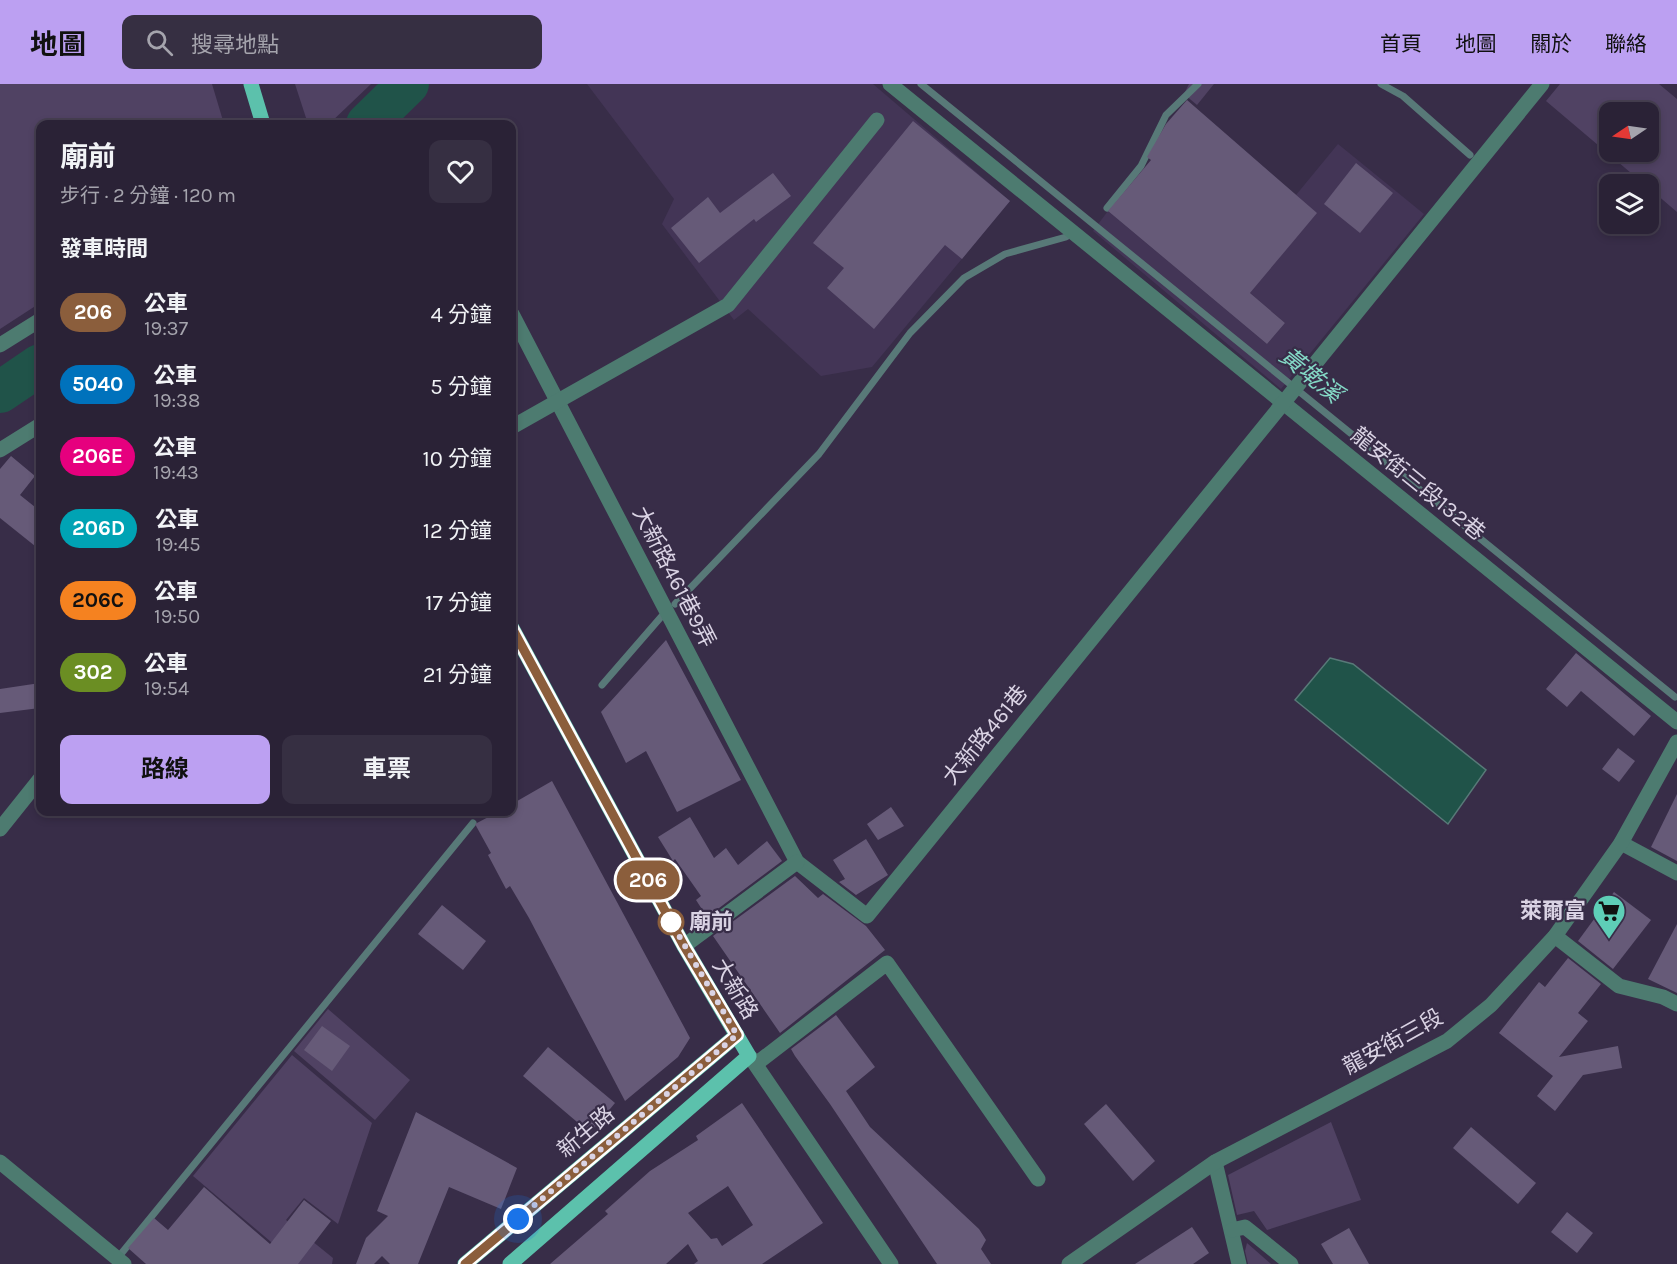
<!DOCTYPE html>
<html lang="zh-TW">
<head>
<meta charset="utf-8">
<style>
	:root { --surface:#2a2236; --page:#362f42; --text:#f1f3f6; --muted:#a5a4ad; --line:#463f51; --accent:#bca0f2 }
	body { margin:0; font-family:Karla,"Noto Sans TC",sans-serif; background:var(--page); color:var(--text); height:100vh; display:flex; flex-direction:column; font-size:22px; white-space:nowrap }
	* { box-sizing:border-box; margin:0 }
	p { font-size:20px; color:var(--muted) }
	.icon { flex:none; width:33px; height:33px; fill:none; stroke:currentColor; stroke-width:2; stroke-linecap:round; stroke-linejoin:round }
	.map { position:relative; flex:1; overflow:hidden }
	.drawer { position:absolute; left:36px; top:36px; width:480px; height:696px; display:flex; flex-direction:column; background:var(--surface); border-radius:12px; box-shadow:0 3px 9px #0003,0 0 0 2px var(--line) }
	.drawer>* { flex:none }
	.badge { padding:0 12px; border-radius:20px; font-size:21px; line-height:39px }
	.needle { width:39px; rotate:257deg }
	.buttons { position:absolute; left:1599px; top:18px; display:grid; gap:12px }
	.buttons a { display:grid; place-items:center; width:60px; height:60px; border-radius:12px; background:var(--surface); box-shadow:0 3px 9px #0003,0 0 0 2px var(--line); font-size:30px }
	.you { position:absolute; width:30px; height:30px; margin:-15px; border:4px solid #fff; border-radius:50%; background:#1a73e8; box-shadow:0 0 0 9px #1a73e833 }
	.map>.badge { position:absolute; translate:-50% -50%; box-shadow:0 0 0 3px #fff }
	h2 { padding:0 24px; font-size:22px; line-height:54px }
	.round { display:grid; place-items:center; flex:none; width:63px; height:63px; border-radius:12px; background:var(--page) }
	.head { display:flex; align-items:center; justify-content:space-between; height:102px; padding:0 24px }
	h1 { font-size:28px; font-weight:700; line-height:45px }
	.action { display:flex; gap:12px; margin-top:auto; padding:12px 24px }
	.action a { flex:1; height:69px; border-radius:12px; background:var(--accent); color:#111; font-size:24px; font-weight:700; line-height:69px; text-align:center }
	.action a+a { background:var(--page); color:var(--text) }
	ul { padding:0; list-style:none }
	li { display:flex; align-items:center; gap:18px; height:72px; padding:0 24px }
	li div { flex:1 }
	li b { display:block; font-size:22px }
	li em { font-style:normal }
	li .badge { min-width:66px; font-weight:700; text-align:center }
	header { display:flex; align-items:center; gap:36px; box-sizing:border-box; height:84px; padding:0 30px; background:var(--accent); color:#111 }
	header strong { font-size:28px }
	nav { display:flex; gap:33px; margin-inline-start:auto; font-size:21px }
	.search { width:420px; height:54px; background:var(--page); display:flex; align-items:center; gap:15px; box-sizing:border-box; padding:0 21px; border-radius:12px; color:var(--muted); font-size:22px }
	.map>svg:first-child { display:block }
	.built { fill:#433556 }
	.green { fill:#504263; fill-rule:evenodd }
	.water { fill:#205349; stroke:#587978; stroke-width:1.5 }
	.lines { fill:none; stroke-linecap:round; stroke-linejoin:round }
	.stream { stroke:#587978; stroke-width:7 }
	.river { stroke:#205349; stroke-width:42 }
	.building { fill:#665a78; fill-rule:evenodd }
	.minor { stroke:#4d7b70; stroke-width:15 }
	.major { stroke:#5cc1ac; stroke-width:15 }
	.line-casing { stroke:#fff; stroke-width:14 }
	.line { stroke:#8b5e3c; stroke-width:9 }
	.walk { stroke:#dad3e4; stroke-width:6; stroke-dasharray:0 10.8 }
	.stop-dot { fill:#fff; stroke:#8b5e3c; stroke-width:3 }
	.labels { text-anchor:middle; dominant-baseline:central; stroke-width:4.5; stroke-linejoin:round; paint-order:stroke }
	.street-label { font-size:22px; fill:#dad3e4; stroke:#382d48 }
	.poi-label { font-size:22px; font-weight:bold; fill:#dad3e4; stroke:#382d48; text-anchor:end }
	.stop-label { font-size:22px; font-weight:bold; fill:#dad3e4; stroke:#382d48; text-anchor:start }
	.water-label { font-size:24px; font-style:italic; fill:#84d9c6; stroke:#382d48 }
</style>
</head>
<body>
<header>
<strong>地圖</strong>
<div class="search"><svg class="icon" aria-label="search" viewBox="0 0 24 24"><circle cx="10" cy="10" r="6"/><path d="M15 15l6 6"/></svg>搜尋地點</div>
<nav><a>首頁</a><a>地圖</a><a>關於</a><a>聯絡</a></nav>
</header>
<div class="map">
<svg width="1677" height="1180" viewBox="0 0 1677 1180">
	<rect width="100%" height="100%" fill="#382d48"/>
	<g class="built">
		<polygon points="587,0 873,0 1010,117 872,283 821,292 748,225 734,236 662,140 674,115"/>
		<polygon points="1338,60 1424,130 1281,305 1093,147 1108,127 1267,260 1285,239 1250,209 1316,129 1296,111"/>
	</g>
	<g class="green">
		<polygon points="0,0 212,0 224,40 40,40 40,219 0,245"/>
		<polygon points="295,0 371,0 329,40 308,40"/>
		<polygon points="1189,0 1214,0 1197,21 1184,10"/>
		<path d="M1560 0H1659L1677 15V128L1649 104 1648 100H1644L1546 17ZM1610 28H1648V68H1610Z"/>
		<polygon points="328,925 410,996 375,1036 294,967"/>
		<polygon points="292,971 372,1039 338,1140 304,1114 286,1136 333,1174 332,1180 297,1180 193,1092"/>
		<polygon points="1331,1038 1361,1116 1267,1146 1254,1127 1237,1131 1228,1091"/>
		<polygon points="1247,1159 1271,1180 1248,1180 1245,1167"/>
	</g>
	<polygon class="water" points="1330,574 1353,580 1486,686 1448,740 1295,616"/>
	<g class="lines">
		<g class="stream">
			<polyline points="921,0 1675,613"/>
			<polyline points="1381,0 1403,12 1470,71"/>
			<polyline points="1107,124 1141,82 1166,31 1198,0"/>
			<polyline points="675,520 819,370 910,249 964,194 1005,170 1066,153"/>
			<polyline points="602,601 661,533"/>
			<polyline points="116,1176 473,739"/>
		</g>
		<g class="river">
			<polyline points="367,40 408,0"/>
			<polyline points="0,308 40,281"/>
		</g>
	</g>
	<g class="building">
		<polygon points="1187,16 1317,129 1250,209 1285,239 1267,260 1108,127 1151,76 1147,73 1166,40"/>
		<polygon points="913,37 1010,117 962,175 945,161 874,245 827,204 844,184 813,159"/>
		<polygon points="1356,79 1393,109 1360,149 1324,120"/>
		<polygon points="773,89 791,112 756,138 754,135 699,179 671,144 708,113 720,129"/>
		<polygon points="11,372 35,392 20,411 40,427 40,466 0,434 0,385"/>
		<polygon points="666,556 741,696 677,728 646,667 626,679 601,628"/>
		<polygon points="1576,569 1651,632 1634,652 1581,607 1567,623 1546,605"/>
		<polygon points="40,599 40,624 0,629 0,605"/>
		<polygon points="1618,664 1635,677 1619,698 1602,685"/>
		<polygon points="552,697 690,954 678,973 625,1017 529,834 510,802 506,805 488,771 491,769 475,740 498,728 512,728 512,720"/>
		<polygon points="1677,710 1677,777 1651,763"/>
		<polygon points="891,723 904,742 878,756 867,740"/>
		<polygon points="690,733 714,774 726,764 738,781 767,757 782,777 707,833 696,816 701,812 675,775 673,777 658,753"/>
		<polygon points="866,755 888,791 856,811 839,798 845,795 833,776"/>
		<polygon points="795,792 818,814 823,810 866,842 885,866 780,949 713,852"/>
		<polygon points="1614,808 1651,836 1613,885 1578,857"/>
		<polygon points="442,821 486,857 463,886 418,850"/>
		<polygon points="1677,840 1677,909 1648,895"/>
		<polygon points="1568,874 1601,900 1578,929 1588,937 1559,973 1618,962 1622,984 1583,991 1555,1027 1537,1012 1553,992 1499,949 1539,898 1545,903"/>
		<polygon points="836,931 875,983 846,1007 870,1043 979,1145 986,1156 981,1165 991,1180 937,1180 830,1020 795,972 791,965"/>
		<polygon points="322,942 350,962 332,987 304,966"/>
		<polygon points="548,963 615,1019 590,1049 523,992"/>
		<path d="M742 1019 823 1139 762 1180H694L698 1177 688 1160 666 1180H550L608 1130 605 1127 650 1087 698 1056 696 1052ZM728 1102 753 1141 722 1162 717 1154 711 1155 688 1129Z"/>
		<polygon points="1106,1020 1155,1077 1133,1097 1084,1040"/>
		<polygon points="416,1028 517,1084 501,1125 449,1103 418,1180 390,1180 382,1172 374,1180 356,1180 366,1154 388,1132 377,1127"/>
		<polygon points="1471,1043 1536,1099 1518,1120 1453,1064"/>
		<polygon points="204,1103 270,1160 304,1116 331,1137 298,1180 146,1180 128,1164 154,1134 168,1146"/>
		<polygon points="1567,1128 1593,1149 1577,1169 1551,1148"/>
		<polygon points="1192,1143 1209,1169 1193,1180 1135,1180"/>
		<polygon points="1349,1144 1369,1180 1333,1180 1321,1160"/>
	</g>
	<g class="lines">
		<g class="minor">
			<polyline points="890,0 1677,638"/>
			<polyline points="512,230 797,778 867,832 1542,0"/>
			<polyline points="0,261 40,236"/>
			<polyline points="512,343 728,221 877,36"/>
			<polyline points="0,366 40,341"/>
			<polyline points="0,745 40,695"/>
			<polyline points="1621,759 1677,789"/>
			<polyline points="1555,852 1619,902 1663,913 1677,920"/>
			<polyline points="684,862 797,778"/>
			<polyline points="751,974 891,1180"/>
			<polyline points="756,980 887,879 1038,1095"/>
			<polyline points="0,1078 124,1180"/>
			<polyline points="1215,1078 1239,1180"/>
			<polyline points="1232,1146 1245,1143 1291,1180"/>
			<polyline points="1069,1180 1215,1078 1447,957 1491,921 1555,852 1621,759 1677,658"/>
		</g>
		<g class="major">
			<polyline points="251,0 263,40"/>
			<polyline points="465,1180 737,951"/>
			<polyline points="510,1180 749,972 684,862 512,544"/>
		</g>
	</g>
	<g class="lines">
		<g class="line-casing">
			<polyline id="line" points="465,1180 737,951 684,862 512,544"/>
		</g>
		<use href="#line" class="line"/>
		<polyline class="walk" points="518,1135 737,951 671,838"/>
	</g>
	<defs>
		<g id="supermarket-pin" transform="scale(1.725)"><path d="M0 17L-7.5 6A9.5 9.5 0 1 1 7.5 6Z" fill="#5eceb7" stroke="#382d48"/><path d="M-6-5.5h2.5l.6 2H6L4.5 2H-2.5L-4.4-4H-6ZM-1.5 3.2a1.3 1.3 0 1 0 .1 0ZM3 3.2a1.3 1.3 0 1 0 .1 0Z" fill="#111"/></g>
	</defs>
	<g fill-rule="evenodd">
		<use href="#supermarket-pin" x="1609" y="827"/>
	</g>
	<circle class="stop-dot" cx="671" cy="838" r="12"/>
	<g class="labels">
		<g class="street-label">
			<text transform="translate(1418 400) rotate(39)">龍安街三段132巷</text>
			<text transform="translate(674 493) rotate(63)">大新路461巷9弄</text>
			<text transform="translate(985 651) rotate(-51)">大新路461巷</text>
			<text transform="translate(735 905) rotate(59)">大新路</text>
			<text transform="translate(1393 958) rotate(-29)">龍安街三段</text>
			<text transform="translate(586 1048) rotate(-40)">新生路</text>
		</g>
		<g class="poi-label">
			<text x="1586" y="827">萊爾富</text>
		</g>
		<g class="stop-label">
			<text x="689" y="838">廟前</text>
		</g>
		<g class="water-label">
			<text transform="translate(1311 291) rotate(39)">黃墘溪</text>
		</g>
	</g>
</svg>
<div class="buttons">
<a><svg class="needle" viewBox="-14 -14 28 28"><path d="M0-13l5 13h-10z" fill="#e53935"/><path d="M0 13l5-13h-10z" fill="#a5a4ad"/></svg></a>
<a><svg class="icon" aria-label="layers" viewBox="0 0 24 24"><path d="M12 4l9 5-9 5-9-5zM3 14l9 5 9-5"/></svg></a>
</div>
<div class="you" style="left:518px;top:1135px"></div>
<b class="badge" style="left:648px;top:796px;background:#8b5e3c;color:#fff">206</b>
<section class="drawer">
<div class="head"><div><h1>廟前</h1><p>步行 · 2 分鐘 · 120 m</p></div><a class="round"><svg class="icon" aria-label="heart" viewBox="0 0 24 24"><path d="M12 20l-8-8c-3-5 5-10 8-4 3-6 11-1 8 4z"/></svg></a></div>
<h2>發車時間</h2>
<ul>
<li><span class="badge" style="background:#8b5e3c;color:#fff">206</span><div><b>公車</b><p>19:37</p></div><em>4 分鐘</em></li>
<li><span class="badge" style="background:#0072bc;color:#fff">5040</span><div><b>公車</b><p>19:38</p></div><em>5 分鐘</em></li>
<li><span class="badge" style="background:#e6007e;color:#fff">206E</span><div><b>公車</b><p>19:43</p></div><em>10 分鐘</em></li>
<li><span class="badge" style="background:#00a3b4;color:#fff">206D</span><div><b>公車</b><p>19:45</p></div><em>12 分鐘</em></li>
<li><span class="badge" style="background:#f58220;color:#111">206C</span><div><b>公車</b><p>19:50</p></div><em>17 分鐘</em></li>
<li><span class="badge" style="background:#6b8e23;color:#fff">302</span><div><b>公車</b><p>19:54</p></div><em>21 分鐘</em></li>
</ul>
<div class="action"><a>路線</a><a>車票</a></div>
</section>
</div>
</body>
</html>
